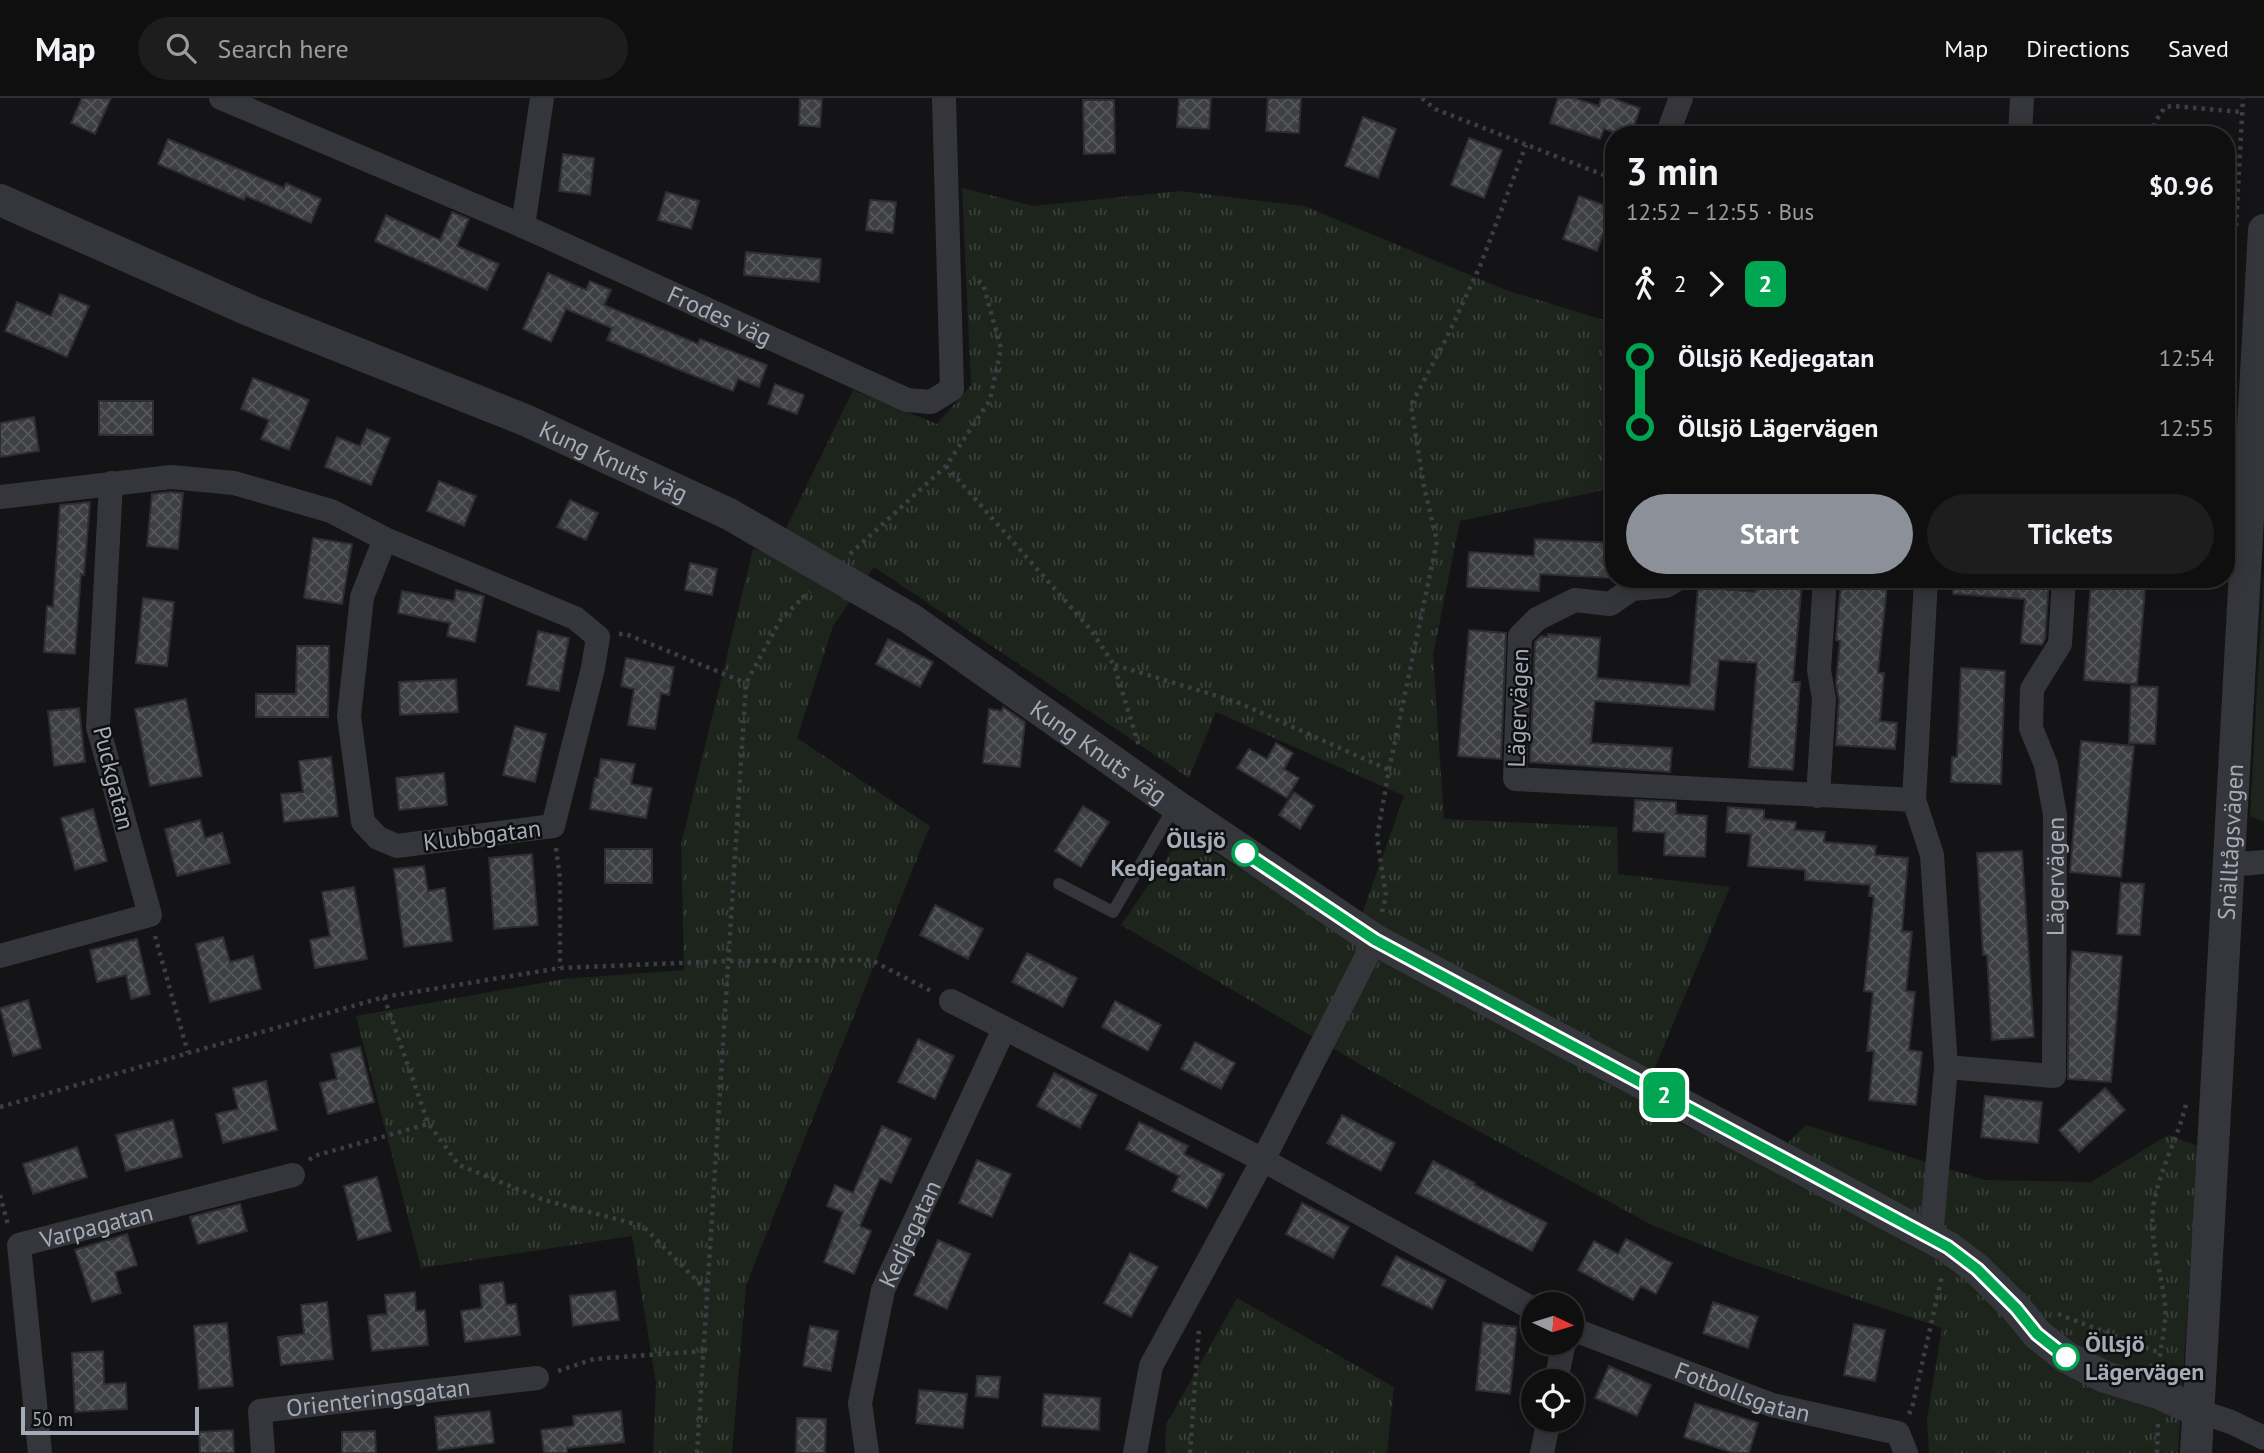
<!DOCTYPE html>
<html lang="en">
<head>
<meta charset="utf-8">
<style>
	:root { --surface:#0f0f10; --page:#1d1d1e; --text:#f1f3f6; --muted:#9b9c9f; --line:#2f2f30; --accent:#8c9099 }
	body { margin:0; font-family:"PT Sans",sans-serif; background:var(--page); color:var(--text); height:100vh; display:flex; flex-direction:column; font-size:26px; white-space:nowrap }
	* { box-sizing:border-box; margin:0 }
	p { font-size:23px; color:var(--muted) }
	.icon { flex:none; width:38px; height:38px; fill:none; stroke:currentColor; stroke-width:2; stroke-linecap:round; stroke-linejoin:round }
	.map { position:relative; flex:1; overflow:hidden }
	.sheet { position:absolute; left:1605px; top:28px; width:630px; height:462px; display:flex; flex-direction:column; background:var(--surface); border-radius:28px; box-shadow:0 4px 18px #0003,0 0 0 2px var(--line) }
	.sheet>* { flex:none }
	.badge { padding:0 14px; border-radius:10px; font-size:24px; line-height:46px }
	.needle { width:46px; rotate:94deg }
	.controls { position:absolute; left:1521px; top:1194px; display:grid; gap:14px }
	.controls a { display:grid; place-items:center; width:63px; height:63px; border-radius:50%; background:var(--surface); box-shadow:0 4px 18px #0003,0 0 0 2px var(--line); font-size:35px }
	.scale { position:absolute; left:21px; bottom:18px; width:178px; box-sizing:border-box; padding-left:7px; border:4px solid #a5acb7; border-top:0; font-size:19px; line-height:24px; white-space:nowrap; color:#a5acb7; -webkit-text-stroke:5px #0f0f11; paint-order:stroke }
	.map>.badge { position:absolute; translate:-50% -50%; box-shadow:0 0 0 4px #fff }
	.legs { display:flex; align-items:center; gap:10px; height:77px; padding:0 21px; font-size:23px }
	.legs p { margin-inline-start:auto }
	.summary { display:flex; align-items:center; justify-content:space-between; height:119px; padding:0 21px }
	h1 { font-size:38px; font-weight:600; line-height:52px }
	.cta { display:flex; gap:14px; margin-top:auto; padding:14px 21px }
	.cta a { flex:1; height:80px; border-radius:42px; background:var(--accent); color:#fff; font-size:28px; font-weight:600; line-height:80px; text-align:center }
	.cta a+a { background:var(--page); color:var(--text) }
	ul { padding:0 21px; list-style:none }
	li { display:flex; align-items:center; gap:24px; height:70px; font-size:26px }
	li i { display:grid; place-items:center; width:10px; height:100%; margin:0 9px; background:currentColor }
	li i::after { content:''; width:18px; height:18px; margin:-9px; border:5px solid; border-radius:50%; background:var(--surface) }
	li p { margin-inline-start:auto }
	li:first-child i { background:linear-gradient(#0000 50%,currentColor 0) }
	li:last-child i { background:linear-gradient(currentColor 50%,#0000 0) }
	header { display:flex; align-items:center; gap:42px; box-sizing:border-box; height:98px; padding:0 35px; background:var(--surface); border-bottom:2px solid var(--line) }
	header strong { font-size:33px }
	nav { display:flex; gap:38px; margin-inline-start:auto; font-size:24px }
	.search { width:490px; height:63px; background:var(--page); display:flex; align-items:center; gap:18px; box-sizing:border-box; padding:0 24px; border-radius:38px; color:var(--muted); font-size:26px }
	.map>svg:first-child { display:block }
	.grass { fill:#1c241c }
	.park { fill:url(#park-tufts) }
	.building { fill:url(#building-cross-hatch); stroke:#2e2e32; stroke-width:2 }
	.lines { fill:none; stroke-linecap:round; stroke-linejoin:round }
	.path { stroke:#3b3e42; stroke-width:4.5; stroke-dasharray:3.5 5; stroke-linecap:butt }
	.service { stroke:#35363b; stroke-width:12 }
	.minor { stroke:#35363b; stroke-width:24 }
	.tertiary { stroke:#35363b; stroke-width:32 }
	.line-1-casing { stroke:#fff; stroke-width:16 }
	.line-1 { stroke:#00a651; stroke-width:10 }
	.stop-1-dot { fill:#fff; stroke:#00a651; stroke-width:3.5 }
	.labels { text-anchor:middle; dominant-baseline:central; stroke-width:5; stroke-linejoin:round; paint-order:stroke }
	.street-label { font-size:24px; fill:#a5acb7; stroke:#0f0f11 }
	.stop-label { font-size:24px; font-weight:bold; fill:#a5acb7; stroke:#0f0f11; text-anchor:end }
</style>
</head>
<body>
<header>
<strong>Map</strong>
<div class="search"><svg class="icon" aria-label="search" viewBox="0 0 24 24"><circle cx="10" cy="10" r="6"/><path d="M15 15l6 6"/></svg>Search here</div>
<nav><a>Map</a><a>Directions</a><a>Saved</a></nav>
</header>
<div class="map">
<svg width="2264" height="1355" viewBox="0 0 2264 1355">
	<defs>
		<pattern id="park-tufts" width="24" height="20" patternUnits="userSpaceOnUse" patternTransform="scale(1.75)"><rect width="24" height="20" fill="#1c241c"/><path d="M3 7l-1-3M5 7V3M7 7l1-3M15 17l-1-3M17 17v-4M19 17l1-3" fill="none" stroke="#3a413b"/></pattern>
		<pattern id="building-cross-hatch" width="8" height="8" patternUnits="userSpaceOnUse" patternTransform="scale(1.75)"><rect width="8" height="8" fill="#3e3f43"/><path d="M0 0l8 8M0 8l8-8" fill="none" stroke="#57585c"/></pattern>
	</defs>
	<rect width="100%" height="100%" fill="#141416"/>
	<polygon class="grass" points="2264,470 2264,724 2250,718"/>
	<g class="park">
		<polygon points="962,90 1033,108 1180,93 1304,108 1506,192 1613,225 1613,390 1460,423 1433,557 1444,721 1617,729 1618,776 1730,789 1639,1008 1769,1064 1806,1027 1985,1082 2091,1084 2168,1037 2198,1048 2178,1355 1929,1355 1927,1321 1942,1230 1737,1161 1654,1128 1432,1008 1121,827 1184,735 1352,844 1404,698 1216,614 1189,680 874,469 833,528 797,640 930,728 746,1187 732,1355 653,1355 656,1285 632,1138 421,1170 356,918 564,881 684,872 681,746 753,451 774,455 853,292 937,326 971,287"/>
		<polygon points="1237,1200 1394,1289 1387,1355 1165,1355 1166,1327"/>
	</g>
	<g class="building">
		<polygon points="82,0 111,0 95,36 71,25"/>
		<polygon points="800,0 822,1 820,29 799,27"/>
		<polygon points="1179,0 1211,0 1209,31 1177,29"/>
		<polygon points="1268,0 1301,0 1299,35 1266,33"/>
		<polygon points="1558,0 1573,0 1599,8 1601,0 1611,0 1640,10 1631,37 1622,37 1604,31 1600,41 1550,25"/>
		<polygon points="1083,2 1114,2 1115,55 1084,56"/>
		<polygon points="1363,19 1396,31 1378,80 1345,68"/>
		<polygon points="1469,40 1502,52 1484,100 1451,87"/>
		<polygon points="168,41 284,90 286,85 321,101 311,125 246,98 244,102 158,66"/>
		<polygon points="563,56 594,60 590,97 559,93"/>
		<polygon points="666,94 699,103 691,131 658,122"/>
		<polygon points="1579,98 1612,110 1597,153 1563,141"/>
		<polygon points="870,102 896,104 893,135 866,132"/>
		<polygon points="452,114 469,121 457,148 499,166 487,192 375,143 386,117 440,142"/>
		<polygon points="746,154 821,161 819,184 744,177"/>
		<polygon points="548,175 586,192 590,183 611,192 604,207 698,246 700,241 767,267 759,289 738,281 733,293 687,275 607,242 612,230 566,211 551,244 523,231"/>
		<polygon points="60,196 89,208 67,259 5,233 17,204 51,218"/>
		<polygon points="253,280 309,302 289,352 261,341 269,322 241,311"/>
		<polygon points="775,286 804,297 797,316 768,306"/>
		<rect x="99" y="303" width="54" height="34"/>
		<polygon points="34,319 39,353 0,359 0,325"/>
		<polygon points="367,331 390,340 371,387 325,369 337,339 360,348"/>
		<polygon points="439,383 476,398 464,428 427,413"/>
		<polygon points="171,394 183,395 178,451 147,448 152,396"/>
		<polygon points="570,402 598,415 586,442 557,429"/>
		<polygon points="90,404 84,477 81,476 75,556 44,554 47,508 53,509 60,407"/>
		<polygon points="313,440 352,446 342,506 304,500"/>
		<polygon points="1535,441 1614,445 1614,468 1610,468 1610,480 1540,476 1539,493 1467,489 1469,454 1534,458"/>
		<polygon points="690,465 717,471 712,497 685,492"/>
		<polygon points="1756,481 1802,484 1793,584 1800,584 1793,672 1749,669 1757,565 1719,562 1714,612 1595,603 1591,645 1672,650 1670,674 1530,664 1535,544 1541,538 1548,539 1548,536 1600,540 1597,580 1690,588 1698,489 1755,494"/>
		<polygon points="1953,481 2049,481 2045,541 2042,547 2021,545 2025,501 1953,496"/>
		<polygon points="2091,481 2146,481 2137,586 2084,582"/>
		<polygon points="1841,483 1887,488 1878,575 1884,575 1880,623 1897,625 1895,651 1836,647 1839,602 1836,585 1840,543 1836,542"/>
		<polygon points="456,492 484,498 475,544 447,538 450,525 398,515 402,493 454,503"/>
		<polygon points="143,500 174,504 167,568 136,565"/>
		<polygon points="1469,532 1506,535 1501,661 1458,658"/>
		<polygon points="538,533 569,540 559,593 527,587"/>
		<polygon points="888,541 933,564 920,589 876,566"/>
		<polygon points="297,548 329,548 328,619 256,619 256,596 296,596"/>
		<polygon points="626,560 674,569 669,597 661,595 655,631 628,627 634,591 621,588"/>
		<polygon points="1961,570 2005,573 2001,686 1951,684 1952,659 1957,659"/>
		<polygon points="456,581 458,614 400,617 399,584"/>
		<polygon points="2131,588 2158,589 2155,646 2129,645"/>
		<polygon points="186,601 202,678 150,688 135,611"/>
		<polygon points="1003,609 1025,624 1020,669 983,665 989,611 1002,613"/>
		<polygon points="79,610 85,664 54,668 48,613"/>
		<polygon points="515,628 546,636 535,684 503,677"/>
		<polygon points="2081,643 2134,648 2121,779 2070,774"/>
		<polygon points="1276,645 1293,655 1284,671 1299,680 1287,700 1237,670 1249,651 1267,661"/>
		<polygon points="331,659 338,718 284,724 281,696 303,694 299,663"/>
		<polygon points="601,661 635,666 631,686 652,690 646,720 590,711 595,680 598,680"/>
		<polygon points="444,675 447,707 399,712 396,680"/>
		<polygon points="1294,694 1314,708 1300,731 1279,717"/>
		<polygon points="1635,702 1676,704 1676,716 1707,718 1705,759 1664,757 1665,735 1633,733"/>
		<polygon points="1083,708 1109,724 1081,769 1055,753"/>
		<polygon points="1728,709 1764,712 1764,721 1796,724 1795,732 1825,734 1824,744 1876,748 1875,757 1908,760 1902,833 1912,834 1906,893 1915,894 1909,952 1922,954 1916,1007 1869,1002 1874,953 1867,953 1873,894 1864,893 1874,798 1869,798 1870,787 1805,782 1805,772 1748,768 1751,736 1726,734"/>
		<polygon points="93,711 107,763 75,772 61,720"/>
		<polygon points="200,722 205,740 222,735 230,765 177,778 165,731"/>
		<rect x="605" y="751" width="47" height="34"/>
		<polygon points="2022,753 2034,939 1992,942 1987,857 1983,857 1977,755"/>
		<polygon points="532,756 538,827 494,831 489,760"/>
		<polygon points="424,768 428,793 445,790 452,843 404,849 394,771"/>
		<polygon points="2121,785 2144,786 2140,837 2117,836"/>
		<polygon points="354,789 367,861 315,870 310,842 330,838 322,794"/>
		<polygon points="935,807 983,831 968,861 920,837"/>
		<polygon points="223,839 230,864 253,858 261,891 210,904 196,846"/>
		<polygon points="137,841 150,896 131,901 126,877 97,884 90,852"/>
		<polygon points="2072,853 2122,858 2111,984 2068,981 2069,888"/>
		<polygon points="1027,855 1077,880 1063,909 1012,884"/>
		<polygon points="28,902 41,950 13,958 0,910"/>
		<polygon points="1115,903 1161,927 1148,953 1102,929"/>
		<polygon points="918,941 954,958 935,1001 898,984"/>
		<polygon points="1195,944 1235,965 1221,991 1181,971"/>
		<polygon points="360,949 374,1004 328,1016 320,985 337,981 331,956"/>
		<polygon points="1054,975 1097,997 1080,1030 1037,1008"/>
		<polygon points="266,983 277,1032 223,1045 216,1016 238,1011 233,990"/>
		<polygon points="2105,990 2125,1012 2079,1054 2059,1032"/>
		<polygon points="1985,998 2042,1004 2038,1045 1981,1039"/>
		<polygon points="1342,1017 1395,1045 1381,1073 1327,1045"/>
		<polygon points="173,1022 182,1059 126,1073 116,1037"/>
		<polygon points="1139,1024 1188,1048 1184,1056 1224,1076 1207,1110 1172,1093 1179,1078 1126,1051"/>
		<polygon points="882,1028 911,1041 891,1085 880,1080 860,1128 871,1133 854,1176 824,1164 843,1114 827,1108 835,1087 853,1095"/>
		<polygon points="77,1049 87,1079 33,1096 23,1066"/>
		<polygon points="977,1062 1011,1076 992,1119 959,1105"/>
		<polygon points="1433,1063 1475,1085 1474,1087 1547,1125 1532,1153 1416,1095"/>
		<polygon points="377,1079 391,1133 358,1142 344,1088"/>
		<polygon points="1302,1105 1349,1129 1333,1160 1286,1136"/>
		<polygon points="240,1106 247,1133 198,1146 190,1119"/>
		<polygon points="127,1136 137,1167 115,1174 121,1195 92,1204 75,1152"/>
		<polygon points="1626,1141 1672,1165 1656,1196 1641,1188 1633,1202 1578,1172 1594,1143 1618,1156"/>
		<polygon points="938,1142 970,1156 947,1211 914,1197"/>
		<polygon points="1130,1155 1158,1169 1131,1219 1104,1205"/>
		<polygon points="1396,1158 1446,1182 1432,1211 1382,1187"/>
		<polygon points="503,1184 506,1207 516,1206 520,1237 465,1244 461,1213 482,1210 480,1187"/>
		<polygon points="615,1193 619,1222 573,1228 570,1198"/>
		<polygon points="415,1194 416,1213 425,1212 428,1247 372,1253 368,1218 387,1216 385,1197"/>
		<polygon points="327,1204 333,1261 281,1267 278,1239 304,1236 301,1207"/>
		<polygon points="1713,1204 1758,1219 1748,1250 1703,1235"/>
		<polygon points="227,1225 233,1288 199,1291 194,1228"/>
		<polygon points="1483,1225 1517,1229 1510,1296 1476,1292"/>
		<polygon points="1854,1226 1885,1232 1875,1283 1844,1277"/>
		<polygon points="810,1228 838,1233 831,1273 803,1268"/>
		<polygon points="103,1253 104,1286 126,1285 127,1311 75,1314 72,1255"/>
		<polygon points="1609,1268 1651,1287 1637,1318 1595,1300"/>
		<polygon points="977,1278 1000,1279 998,1300 976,1298"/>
		<polygon points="919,1292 967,1296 963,1330 916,1325"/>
		<polygon points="1044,1296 1100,1300 1099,1332 1042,1328"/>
		<polygon points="1695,1305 1758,1325 1749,1355 1734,1355 1684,1339"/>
		<polygon points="490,1313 494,1345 438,1352 435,1319"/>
		<polygon points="621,1313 624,1344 567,1350 567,1355 544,1355 541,1332 574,1328 573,1318"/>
		<polygon points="797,1320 826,1321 825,1355 796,1355"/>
		<polygon points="233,1332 234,1355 200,1355 199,1334"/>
		<polygon points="375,1333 376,1355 342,1355 342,1334"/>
	</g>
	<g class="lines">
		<g class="path">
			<polyline points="1422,0 1435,11 1614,81"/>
			<polyline points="2152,37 2155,24 2165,9 2173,8 2242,14"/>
			<polyline points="2236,128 2243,0"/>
			<polyline points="946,368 1091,532 1114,567 1139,648"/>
			<polyline points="850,456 946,368 990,302 1001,250 983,186 973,179"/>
			<polyline points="619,536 626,536 746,585"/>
			<polyline points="1115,567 1237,604 1389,672"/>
			<polyline points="556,750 560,781 560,870"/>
			<polyline points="1382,814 1386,798 1377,739 1389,672 1437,443 1424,389 1411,307 1447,239 1480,168 1526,47"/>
			<polyline points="155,838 188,955"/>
			<polyline points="384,899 428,1025 459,1067 544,1102 643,1128 707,1193"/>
			<polyline points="0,1009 384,899 560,870 728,863 871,862 931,893"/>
			<polyline points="309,1062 314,1058 428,1026"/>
			<polyline points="0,1097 8,1127"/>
			<polyline points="2058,1216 2160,1255"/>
			<path d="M2159 1267C2160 1248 2167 1227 2165 1207 2162 1175 2149 1143 2153 1110 2158 1074 2178 1041 2186 1006"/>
			<polyline points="558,1273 594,1261 704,1253"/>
			<polyline points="1909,1316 1912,1310 1942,1178"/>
			<polyline points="697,1355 746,585 781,521 810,493"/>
			<polyline points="1190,1355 1199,1230"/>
			<polyline points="2157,1355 2158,1325"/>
		</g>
		<polyline class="service" points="1059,786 1113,814 1175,707"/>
		<g class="minor">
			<path id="s1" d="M221 0 523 128 907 302 931 304 952 291 944 0"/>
			<polyline points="1667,37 1681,0"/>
			<polyline points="2020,37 2022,0"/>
			<polyline points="523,128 542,0"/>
			<polyline points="0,399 171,379 234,385 331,413 385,441 575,520 598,539 593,570 553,728 397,748 378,740 363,724 349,618 362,499 385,441"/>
			<polyline points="1678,481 1666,488 1632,491 1610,506 1575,502 1537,521 1520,538 1515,681 1914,702 1932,757 1946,969 1931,1140"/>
			<polyline points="1818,698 1824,601 1819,572 1825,481"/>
			<polyline points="1914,702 1926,481"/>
			<polyline points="2228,767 2264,764"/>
			<polyline points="0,858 150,817 98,629 111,385"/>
			<polyline points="951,903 1263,1062 1533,1211"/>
			<path id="s2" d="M1946 969 2054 978 2055 717 2046 667 2031 630 2032 591 2060 546 2064 481"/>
			<path id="s3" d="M1572 1231 1772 1307 1898 1335 1906 1355"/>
			<polyline points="1556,1283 1564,1244"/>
			<polyline points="2198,1313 2231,1324 2264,1340"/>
			<path id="s4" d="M40 1355 19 1147 293 1077"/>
			<path id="s5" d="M263 1355 260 1313 537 1280"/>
			<path id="s6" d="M867 1355 860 1305 883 1192 1004 931"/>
			<polyline points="1135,1355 1151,1268 1263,1062 1375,842"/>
			<polyline points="1542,1355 1549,1321"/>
		</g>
		<g class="tertiary">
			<path id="s7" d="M0 102 251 213 525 322 729 416 911 521 1175 707 1375 842 1948 1149 1977 1171 2016 1210 2037 1236 2066 1259 2105 1279 2158 1295 2198 1313"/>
			<path id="s8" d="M2196 1355 2264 132"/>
		</g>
	</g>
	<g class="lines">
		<g class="line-1-casing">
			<polyline id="line-1" points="1245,755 1375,842 1948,1149 1977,1171 2016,1210 2037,1236 2066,1259"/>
		</g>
		<use href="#line-1" class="line-1"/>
	</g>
	<g class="stop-1-dot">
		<circle cx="1245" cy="755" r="12"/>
		<circle cx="2066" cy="1259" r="12"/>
	</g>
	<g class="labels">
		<g class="street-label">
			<text stroke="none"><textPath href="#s1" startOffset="544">Frodes väg</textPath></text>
			<text stroke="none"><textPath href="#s7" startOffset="667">Kung Knuts väg</textPath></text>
			<text transform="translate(1518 610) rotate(-88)">Lägervägen</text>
			<text stroke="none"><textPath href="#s7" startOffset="1234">Kung Knuts väg</textPath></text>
			<text transform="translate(114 680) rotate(76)">Puckgatan</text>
			<text transform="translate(482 737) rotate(-7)">Klubbgatan</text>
			<text stroke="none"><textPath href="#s8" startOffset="612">Snälltågsvägen</textPath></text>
			<text stroke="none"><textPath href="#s2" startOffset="308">Lägervägen</textPath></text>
			<text stroke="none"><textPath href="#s4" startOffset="289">Varpagatan</textPath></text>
			<text stroke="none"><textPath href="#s6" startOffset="228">Kedjegatan</textPath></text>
			<text stroke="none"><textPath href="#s3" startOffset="182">Fotbollsgatan</textPath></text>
			<text stroke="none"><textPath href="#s5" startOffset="161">Orienteringsgatan</textPath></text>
		</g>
		<g class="stop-label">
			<text x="1226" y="741">Öllsjö<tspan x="1226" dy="28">Kedjegatan</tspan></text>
			<text x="2085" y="1245" text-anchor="start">Öllsjö<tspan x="2085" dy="28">Lägervägen</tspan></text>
		</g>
	</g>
</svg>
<div class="controls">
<a><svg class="needle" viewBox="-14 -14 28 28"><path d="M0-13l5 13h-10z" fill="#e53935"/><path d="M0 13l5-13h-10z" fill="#9b9c9f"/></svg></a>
<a><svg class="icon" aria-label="locate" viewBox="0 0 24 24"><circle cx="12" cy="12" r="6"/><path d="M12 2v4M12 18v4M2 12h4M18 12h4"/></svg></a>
</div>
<div class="scale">50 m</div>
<b class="badge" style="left:1664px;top:997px;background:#00a651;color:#fff">2</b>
<section class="sheet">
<div class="summary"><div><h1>3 min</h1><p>12:52 – 12:55 · Bus</p></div><b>$0.96</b></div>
<div class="legs"><svg class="icon" aria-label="walk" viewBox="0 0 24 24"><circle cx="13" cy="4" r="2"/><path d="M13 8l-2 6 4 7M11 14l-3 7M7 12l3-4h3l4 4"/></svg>2<svg class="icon" aria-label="forward" viewBox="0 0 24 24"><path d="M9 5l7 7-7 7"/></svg><b class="badge" style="background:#00a651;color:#fff">2</b></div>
<ul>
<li><i style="color:#00a651"></i><b>Öllsjö Kedjegatan</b><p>12:54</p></li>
<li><i style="color:#00a651"></i><b>Öllsjö Lägervägen</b><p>12:55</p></li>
</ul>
<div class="cta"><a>Start</a><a>Tickets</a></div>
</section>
</div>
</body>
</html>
